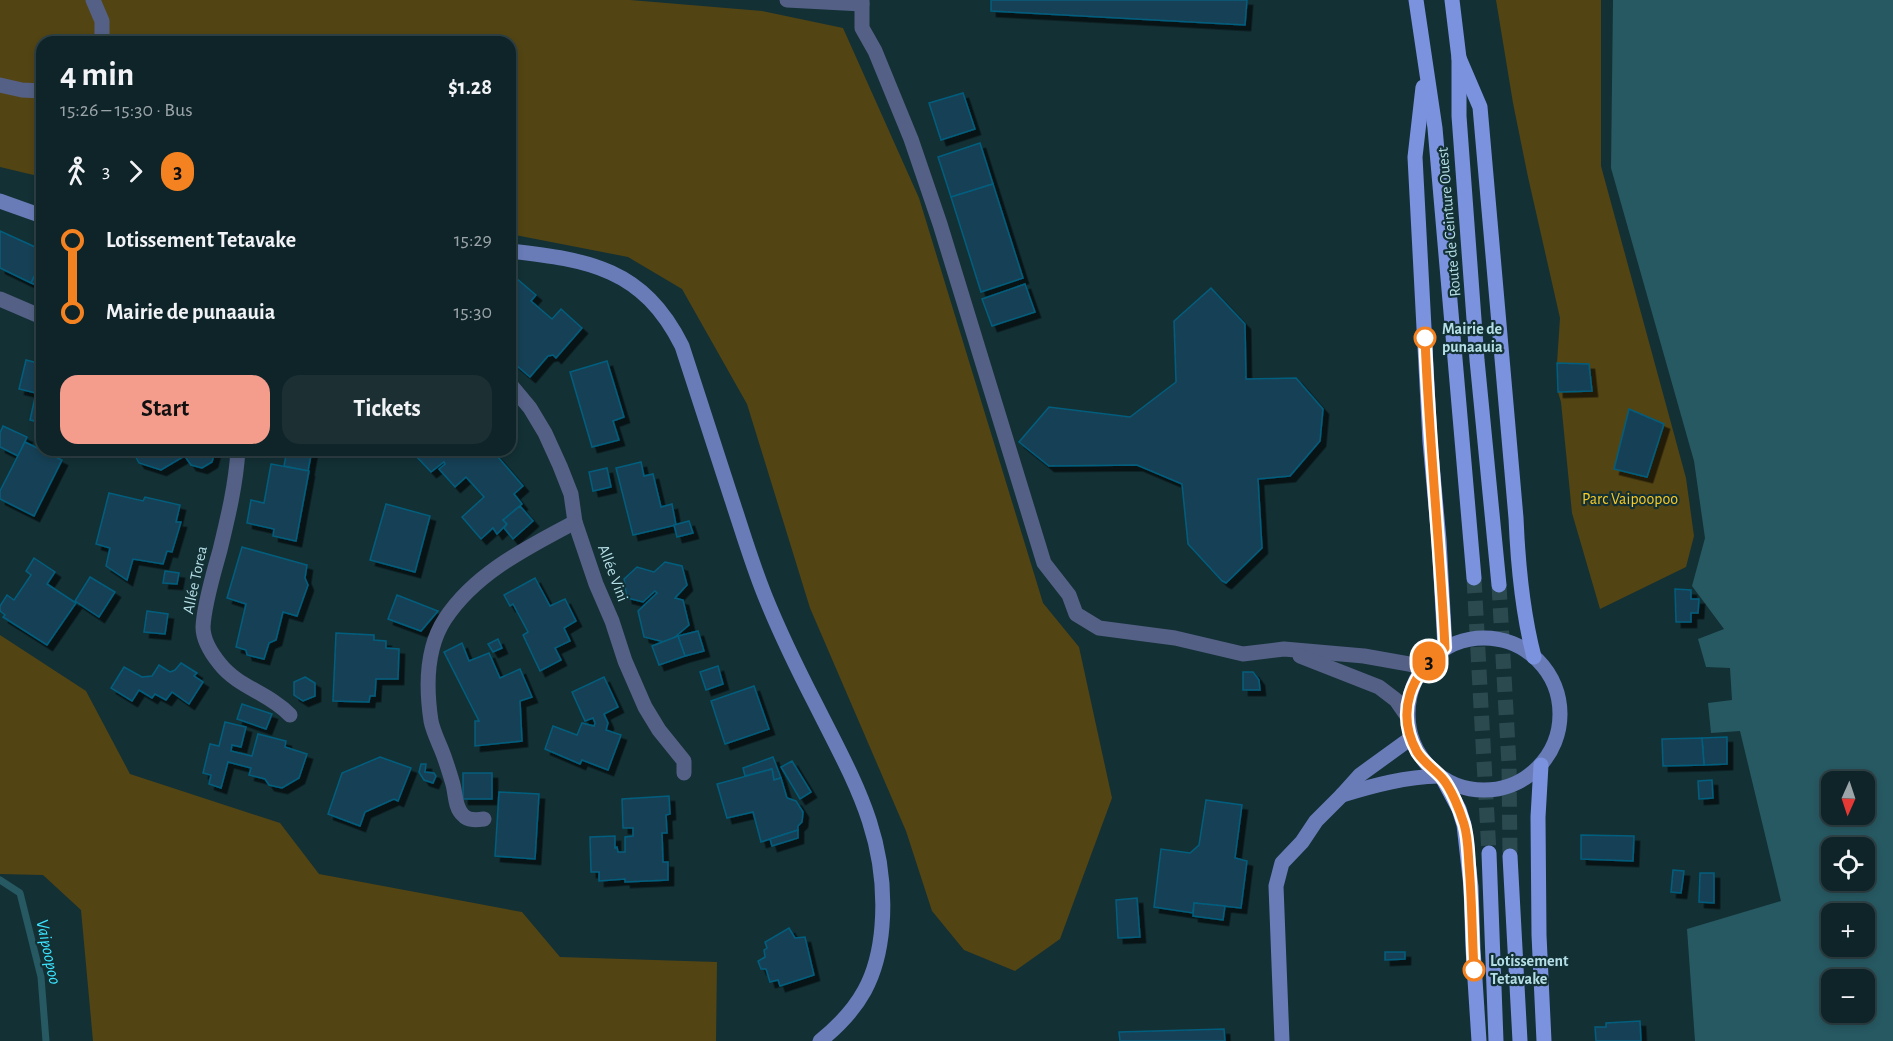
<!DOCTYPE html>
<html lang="en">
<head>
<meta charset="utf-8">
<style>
	:root { --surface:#0e2428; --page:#1c3034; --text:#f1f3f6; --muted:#9ba4a8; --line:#2e4145; --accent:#f59d8d }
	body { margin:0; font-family:"Alegreya Sans",sans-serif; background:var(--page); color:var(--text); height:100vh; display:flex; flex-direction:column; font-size:22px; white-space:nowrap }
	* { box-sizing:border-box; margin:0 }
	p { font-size:20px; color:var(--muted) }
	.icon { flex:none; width:33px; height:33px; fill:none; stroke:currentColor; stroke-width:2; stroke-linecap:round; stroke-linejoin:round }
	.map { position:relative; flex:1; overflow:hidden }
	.details { position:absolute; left:36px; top:36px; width:480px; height:420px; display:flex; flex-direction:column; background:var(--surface); border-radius:18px; box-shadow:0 3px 9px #0003,0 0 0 2px var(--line) }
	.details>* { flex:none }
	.badge { padding:0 12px; border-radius:20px; font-size:21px; line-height:39px }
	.needle { width:39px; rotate:183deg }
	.controls { position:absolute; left:1821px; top:771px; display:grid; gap:12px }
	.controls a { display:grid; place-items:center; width:54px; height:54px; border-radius:12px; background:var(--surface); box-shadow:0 3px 9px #0003,0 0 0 2px var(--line); font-size:30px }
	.map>.badge { position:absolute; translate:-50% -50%; box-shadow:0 0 0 3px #fff }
	.legs { display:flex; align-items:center; gap:9px; height:66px; padding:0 24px; font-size:20px }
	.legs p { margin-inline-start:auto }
	.head { display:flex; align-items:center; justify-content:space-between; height:102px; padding:0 24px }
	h1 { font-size:33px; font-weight:600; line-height:45px }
	.button { display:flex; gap:12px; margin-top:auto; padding:12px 24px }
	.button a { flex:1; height:69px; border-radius:18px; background:var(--accent); color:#111; font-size:24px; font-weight:600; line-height:69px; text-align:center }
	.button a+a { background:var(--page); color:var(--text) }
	ul { padding:0 24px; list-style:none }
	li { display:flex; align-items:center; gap:21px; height:72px; font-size:22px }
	li i { display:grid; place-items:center; width:9px; height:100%; margin:0 8px; background:currentColor }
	li i::after { content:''; width:15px; height:15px; margin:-8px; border:4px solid; border-radius:50%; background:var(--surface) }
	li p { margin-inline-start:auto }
	li:first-child i { background:linear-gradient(#0000 50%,currentColor 0) }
	li:last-child i { background:linear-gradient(currentColor 50%,#0000 0) }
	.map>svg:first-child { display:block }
	.green { fill:#534413 }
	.water { fill:#275962; fill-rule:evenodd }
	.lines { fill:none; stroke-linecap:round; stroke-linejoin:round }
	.stream { stroke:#275962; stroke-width:7 }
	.building { fill:#184154; stroke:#045e7e; stroke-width:1.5; filter:url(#shadow) }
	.primary-tunnel { stroke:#2b4a50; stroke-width:15; stroke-dasharray:15 8; stroke-linecap:butt }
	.minor { stroke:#546085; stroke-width:15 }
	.secondary { stroke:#6a7cb8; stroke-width:15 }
	.primary { stroke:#7b92df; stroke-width:15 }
	.line-1-casing { stroke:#fff; stroke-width:14 }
	.line-1 { stroke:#f58220; stroke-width:9 }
	.stop-1-dot { fill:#fff; stroke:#f58220; stroke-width:3 }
	.labels { text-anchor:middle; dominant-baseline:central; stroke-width:4.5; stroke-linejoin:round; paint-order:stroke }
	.street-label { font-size:16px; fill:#b4dee6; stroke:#133035 }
	.stop-label { font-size:16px; font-weight:bold; fill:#b4dee6; stroke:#133035; text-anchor:start }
	.park-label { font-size:16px; fill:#facb24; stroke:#133035 }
	.water-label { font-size:18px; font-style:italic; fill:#3ce4fe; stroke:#133035 }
</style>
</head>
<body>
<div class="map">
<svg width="1893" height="1041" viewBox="0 0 1893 1041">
	<defs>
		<filter id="shadow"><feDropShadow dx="5.5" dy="5.5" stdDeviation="0" flood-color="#0009"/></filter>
	</defs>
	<rect width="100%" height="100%" fill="#133035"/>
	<g class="green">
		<polygon points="0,0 630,0 762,11 843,28 919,198 1043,603 1079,647 1112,798 1060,939 1015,971 964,950 932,911 906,831 810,608 747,404 682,289 628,257 510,234 510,42 42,42 42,177 0,167"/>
		<polygon points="1496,0 1601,0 1601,166 1686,478 1694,536 1686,567 1600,609 1572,513 1561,402 1558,392 1557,363 1560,318 1528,177 1513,103"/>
		<polygon points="0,635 86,691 130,774 280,823 319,874 522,912 560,957 717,962 716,1041 93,1041 81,910 43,875 0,874"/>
	</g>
	<path class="water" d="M1613 0H1893V1041H1695L1687 929 1781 901 1740 731 1711 733 1708 703 1732 700 1730 668 1706 667 1698 639 1724 629 1692 586 1705 538 1694 461 1611 168ZM1832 782H1864V814H1832ZM1832 848H1864V880H1832ZM1832 914H1864V946H1832ZM1832 980H1864V1012H1832Z"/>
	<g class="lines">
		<polyline class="stream" points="0,880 20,893 41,977 46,1041"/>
	</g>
	<g class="building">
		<polygon points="991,0 1247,0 1245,25 991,11"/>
		<polygon points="963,93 975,129 941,140 929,103"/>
		<polygon points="980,143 993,184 951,197 938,157"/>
		<polygon points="993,184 1023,278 981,292 951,197"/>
		<polygon points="0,231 42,250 42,261 31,283 0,268"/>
		<polygon points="42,261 42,288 31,283"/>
		<polygon points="516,278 536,295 531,301 552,319 561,309 582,328 556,358 553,355 548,356 530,377 510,360 510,285"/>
		<polygon points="1025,284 1035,312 992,326 982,299"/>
		<polygon points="1211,288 1245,324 1246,379 1296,378 1323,409 1320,441 1290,476 1258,479 1262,548 1226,583 1222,581 1188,544 1182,484 1137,465 1049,466 1019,442 1049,407 1130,417 1176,382 1174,321"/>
		<polygon points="26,360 42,364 42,423 30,420 36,393 19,389"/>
		<polygon points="607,361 624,417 613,421 619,440 592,447 570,372"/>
		<polygon points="1557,363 1589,364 1592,391 1558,392"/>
		<polygon points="1629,409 1664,424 1647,477 1614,469"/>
		<polygon points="3,426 27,437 18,456 0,447 0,433"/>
		<polygon points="25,442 62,460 34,516 0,499 0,491"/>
		<polygon points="132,450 214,450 215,451 212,462 202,468 191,465 184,455 183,457 161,470 139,463"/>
		<polygon points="287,450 312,450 308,471 284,466"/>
		<polygon points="420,450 492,450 523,486 514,494 522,504 503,520 507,524 497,534 493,528 481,539 462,517 484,497 466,477 455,487 439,469 445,464 444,462 431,472 415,455"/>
		<polygon points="641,462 644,476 653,474 661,507 672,504 676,525 633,535 616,468"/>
		<polygon points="271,464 309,471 296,541 273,536 274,529 247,523 251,500 264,503"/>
		<polygon points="607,468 611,487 593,491 589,472"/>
		<polygon points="109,493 143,501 145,497 180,505 176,522 181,522 172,552 167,551 163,564 133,559 127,580 106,566 110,548 96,544"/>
		<polygon points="386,504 430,516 415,572 370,560"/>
		<polygon points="520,506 533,521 513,539 504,528 507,524 503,520"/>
		<polygon points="689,521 693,533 677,537 674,525"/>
		<polygon points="242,547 307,565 305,578 308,585 297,616 283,612 276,640 269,643 264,659 247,655 246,650 236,647 246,604 227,598"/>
		<polygon points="34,558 55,572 47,584 76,603 47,645 3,617 5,615 0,611 0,606 7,595 14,600 31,575 26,571"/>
		<polygon points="665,562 682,566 687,585 675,598 683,600 689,625 668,643 644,637 638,611 657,593 655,591 643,602 627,598 624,579 637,567 654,572"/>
		<polygon points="165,571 179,573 177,584 163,583"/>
		<polygon points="90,577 115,592 99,617 75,601"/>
		<polygon points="535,578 550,606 565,599 576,621 564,628 570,641 555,648 561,660 540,671 523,635 528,632 513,604 510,606 504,595"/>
		<polygon points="1675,589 1691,590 1691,599 1699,599 1698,613 1691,613 1691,622 1676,622"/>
		<polygon points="397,595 438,611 421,631 388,619"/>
		<polygon points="147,611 168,614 165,634 144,632"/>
		<polygon points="698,631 704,651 685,656 678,636"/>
		<polygon points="336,633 374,635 374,640 386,641 386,648 399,649 398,679 376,679 375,696 370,696 369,702 333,701"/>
		<polygon points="678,636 685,656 659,665 652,646"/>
		<polygon points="498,639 502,648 493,652 488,644"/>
		<polygon points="462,643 469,661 489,653 500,678 520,669 532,697 520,701 522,741 475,746 475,721 479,721 444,652"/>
		<polygon points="181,663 197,673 194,676 203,682 189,704 172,692 166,700 155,694 152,698 139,690 132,701 111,688 124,667 142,677 152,676 159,665 170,672 175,670"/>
		<polygon points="718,666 723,684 706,690 700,672"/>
		<polygon points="1243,672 1253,672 1259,680 1260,690 1243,690"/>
		<polygon points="305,677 315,683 315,696 303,701 294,695 294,682"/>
		<polygon points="604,677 618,707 604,714 608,723 606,730 621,735 608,770 582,760 580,764 545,749 553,726 577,735 582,723 594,726 595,723 593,718 585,721 572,692"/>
		<polygon points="754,686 769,729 725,744 711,701"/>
		<polygon points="242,704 272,714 266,729 237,719"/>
		<polygon points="225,722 246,727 241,747 232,745 231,751 252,756 258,734 286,741 285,747 307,754 299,778 282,788 269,785 265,779 249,775 251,768 228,762 221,788 209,784 211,775 203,773 210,744 219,746"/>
		<polygon points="1727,737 1727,764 1704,765 1702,738"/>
		<polygon points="1702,738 1704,765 1663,766 1662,739"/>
		<polygon points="380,757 411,768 398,801 394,799 365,812 360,826 328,814 342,773"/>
		<polygon points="773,757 781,778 774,780 772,769 745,776 743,768"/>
		<polygon points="792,761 811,792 800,799 781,767"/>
		<polygon points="421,764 426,764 425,772 434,773 436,776 433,783 424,780 419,772"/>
		<polygon points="772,769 774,780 781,778 787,798 796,801 803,812 802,822 798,826 798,830 761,842 753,812 727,818 717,784"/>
		<rect x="463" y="773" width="29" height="26"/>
		<polygon points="1712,780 1713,798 1699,799 1698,781"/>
		<polygon points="499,792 539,794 535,859 495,856"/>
		<polygon points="669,796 670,814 666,815 667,833 662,833 663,862 668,862 668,880 625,882 625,879 599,881 599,872 591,872 590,837 615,836 615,848 617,847 618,852 625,852 625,837 633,836 633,828 623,828 622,799"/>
		<polygon points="1206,800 1242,805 1235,858 1247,861 1241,908 1194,903 1193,913 1154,907 1161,849 1190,853 1199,845"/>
		<polygon points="798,830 798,838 772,846 770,839"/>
		<polygon points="1581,835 1634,836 1633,861 1581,859"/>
		<polygon points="1673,870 1684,871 1681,893 1671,892"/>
		<polygon points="1700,873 1714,873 1714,903 1699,902"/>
		<polygon points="1137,898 1140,937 1118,938 1116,900"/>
		<polygon points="1194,903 1225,906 1223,920 1193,916"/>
		<polygon points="789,928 795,938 805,937 814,975 780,986 778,980 770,982 766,969 761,969 758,961 765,957 764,950 767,948 765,942"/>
		<polygon points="1385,952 1405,952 1405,959 1385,960"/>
		<polygon points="1640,1021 1641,1041 1596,1041 1595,1027 1606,1027 1606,1023"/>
		<polygon points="1224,1029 1225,1041 1120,1041 1119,1032"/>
	</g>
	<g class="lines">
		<g class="primary-tunnel">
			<polyline points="1474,578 1489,853"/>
			<polyline points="1499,585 1509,765 1510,856"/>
		</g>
		<g class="minor">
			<polyline points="93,0 102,21 102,42"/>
			<polyline points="787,0 862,4"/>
			<polyline points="862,0 862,28 875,51 911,139 940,224 1044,563 1069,595 1076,614 1099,628 1175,638 1243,654 1284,649 1364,656 1409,664 1423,668"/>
			<polyline points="0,85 22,90 42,91"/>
			<polyline points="0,299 42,317"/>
			<polyline points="510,384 530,408 545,433 560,466 571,494 575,522 596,584 612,621 625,661 645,707 659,730 684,761 684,773"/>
			<path d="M238 450C236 484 228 517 220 550 214 572 204 604 203 627 203 641 211 653 220 664 238 687 269 693 290 715"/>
			<polyline points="1300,656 1379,687 1396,700 1407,716"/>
			<path d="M484 819C477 820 468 821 463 815 454 807 456 792 452 781 449 771 446 761 442 751 438 741 433 731 431 721 426 688 426 648 445 619 475 573 528 547 575 522"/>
		</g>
		<g class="secondary">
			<polyline points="0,201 42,216"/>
			<path d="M510 251C589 260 643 268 682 346 698 396 715 447 731 497 742 530 752 564 765 596 780 633 797 668 815 703 853 779 889 837 882 926 878 977 860 1009 820 1041"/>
			<circle cx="1484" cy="714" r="76"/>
			<path d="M1342 795C1375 785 1405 777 1439 776"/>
			<polyline points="1282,1041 1276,886 1282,863 1302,842 1316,821 1342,795 1360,775 1411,738"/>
		</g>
		<g class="primary">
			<polyline points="1416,0 1435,128 1474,578"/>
			<polyline points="1452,0 1459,58 1459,116 1477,360 1499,585"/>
			<path d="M1459 58 1480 107 1516 518C1518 566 1522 611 1534 657"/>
			<polyline points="1423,87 1415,157 1430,442 1439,540 1445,648"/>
			<polyline points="1541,765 1538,817 1539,935 1544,1041"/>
			<polyline points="1443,779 1459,809 1464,825 1471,887 1473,949 1479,1041"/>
			<polyline points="1489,853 1496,1041"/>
			<polyline points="1510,856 1520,1041"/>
		</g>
	</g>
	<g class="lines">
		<g class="line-1-casing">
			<path id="line-1" d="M1425 338C1429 442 1440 545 1445 648 1411 673 1395 712 1417 752 1424 763 1434 769 1442 778 1451 788 1460 811 1464 824 1468 837 1468 851 1469 865 1472 900 1472 935 1474 970"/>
		</g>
		<use href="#line-1" class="line-1"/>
	</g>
	<g class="stop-1-dot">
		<circle cx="1425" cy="338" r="10"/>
		<circle cx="1474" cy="970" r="10"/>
	</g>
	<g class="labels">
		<g class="street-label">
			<text transform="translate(1449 222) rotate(-95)">Route de Ceinture Ouest</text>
			<text transform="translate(613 573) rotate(69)">Allée Vini</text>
			<text transform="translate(195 580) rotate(-78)">Allée Torea</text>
		</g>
		<g class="stop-label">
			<text x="1442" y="329">Mairie de<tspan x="1442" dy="18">punaauia</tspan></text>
			<text x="1490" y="961">Lotissement<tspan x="1490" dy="18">Tetavake</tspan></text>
		</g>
		<g class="park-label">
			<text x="1630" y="499">Parc Vaipoopoo</text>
		</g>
		<g class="water-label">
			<text transform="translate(48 952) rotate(78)">Vaipoopoo</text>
		</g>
	</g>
</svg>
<div class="controls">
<a><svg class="needle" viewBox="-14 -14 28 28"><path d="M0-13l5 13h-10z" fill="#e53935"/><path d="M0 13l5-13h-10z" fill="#9ba4a8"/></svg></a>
<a><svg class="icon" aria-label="locate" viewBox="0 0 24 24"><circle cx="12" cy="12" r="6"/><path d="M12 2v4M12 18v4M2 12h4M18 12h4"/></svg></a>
<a>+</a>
<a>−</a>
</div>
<b class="badge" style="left:1429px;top:661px;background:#f58220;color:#111">3</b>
<section class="details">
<div class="head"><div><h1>4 min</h1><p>15:26 – 15:30 · Bus</p></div><b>$1.28</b></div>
<div class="legs"><svg class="icon" aria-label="walk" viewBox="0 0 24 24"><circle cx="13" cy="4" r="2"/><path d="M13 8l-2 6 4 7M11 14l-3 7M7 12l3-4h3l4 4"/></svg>3<svg class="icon" aria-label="forward" viewBox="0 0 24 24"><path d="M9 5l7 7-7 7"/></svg><b class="badge" style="background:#f58220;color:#111">3</b></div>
<ul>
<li><i style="color:#f58220"></i><b>Lotissement Tetavake</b><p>15:29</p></li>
<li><i style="color:#f58220"></i><b>Mairie de punaauia</b><p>15:30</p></li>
</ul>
<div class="button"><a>Start</a><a>Tickets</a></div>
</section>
</div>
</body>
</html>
